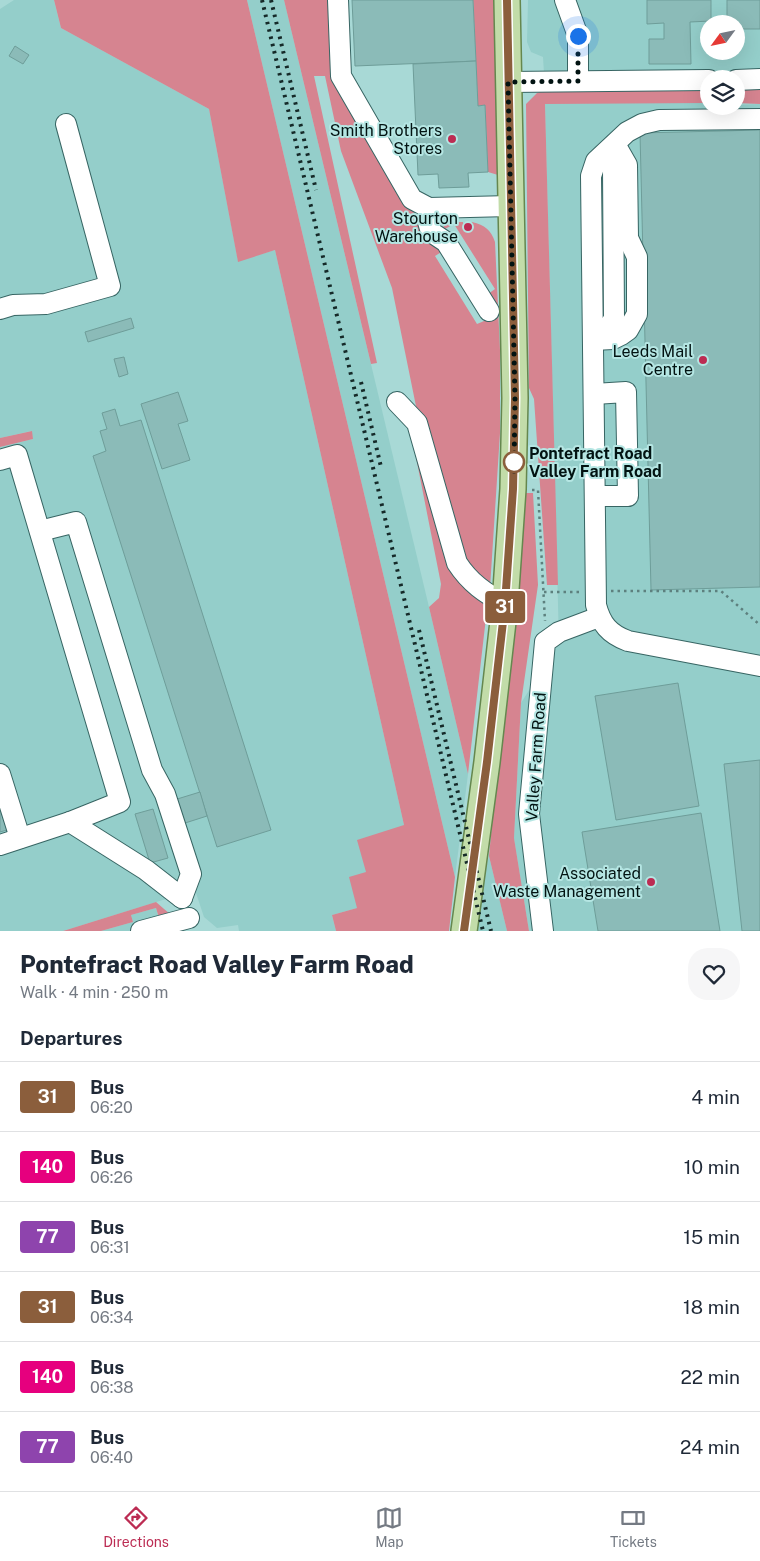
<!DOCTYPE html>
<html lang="en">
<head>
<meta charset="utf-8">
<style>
	:root { --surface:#fff; --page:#f6f6f7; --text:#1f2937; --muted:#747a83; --line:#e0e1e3; --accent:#bc2c53 }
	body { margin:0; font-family:"Public Sans",sans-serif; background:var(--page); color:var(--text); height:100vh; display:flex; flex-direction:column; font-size:19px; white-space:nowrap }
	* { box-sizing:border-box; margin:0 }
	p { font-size:16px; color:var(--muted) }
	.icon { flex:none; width:28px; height:28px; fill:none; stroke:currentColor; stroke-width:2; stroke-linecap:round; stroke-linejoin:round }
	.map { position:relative; height:931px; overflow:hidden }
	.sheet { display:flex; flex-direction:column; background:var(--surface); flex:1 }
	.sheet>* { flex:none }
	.badge { padding:0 10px; border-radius:4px; font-size:18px; line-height:32px }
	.needle { width:32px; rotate:237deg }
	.fabs { position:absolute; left:700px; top:15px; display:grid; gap:10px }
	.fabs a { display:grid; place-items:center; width:45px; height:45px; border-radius:50%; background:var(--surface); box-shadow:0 5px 20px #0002; font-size:25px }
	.you { position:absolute; width:25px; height:25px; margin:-12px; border:4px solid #fff; border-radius:50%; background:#1a73e8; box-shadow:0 0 0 8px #1a73e833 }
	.map>.badge { position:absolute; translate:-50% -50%; box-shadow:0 0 0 2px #fff }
	h2 { padding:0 20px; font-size:19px; line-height:45px }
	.round { display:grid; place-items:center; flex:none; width:52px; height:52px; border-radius:20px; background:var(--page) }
	.overview { display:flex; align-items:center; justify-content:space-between; height:85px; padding:0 20px }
	h1 { font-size:24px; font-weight:800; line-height:38px }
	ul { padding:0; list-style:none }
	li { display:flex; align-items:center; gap:15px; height:70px; padding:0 20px; border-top:1px solid var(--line) }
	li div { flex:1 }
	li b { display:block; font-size:19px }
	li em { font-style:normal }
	li .badge { min-width:55px; font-weight:700; text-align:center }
	.dock { display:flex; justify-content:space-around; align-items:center; height:70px; border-top:1px solid var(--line); background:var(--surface); font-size:14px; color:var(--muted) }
	.dock a { display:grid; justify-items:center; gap:2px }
	.dock .current { color:var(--accent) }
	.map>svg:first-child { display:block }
	.built { fill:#94ceca; fill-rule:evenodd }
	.green { fill:#d68490 }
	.building { fill:#8bbbb8; stroke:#6e9d99 }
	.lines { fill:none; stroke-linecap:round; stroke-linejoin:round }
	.minor-casing { stroke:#376563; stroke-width:22 }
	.major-casing { stroke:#65874e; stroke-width:28 }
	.path { stroke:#5d807e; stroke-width:2.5; stroke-dasharray:2.5 4; stroke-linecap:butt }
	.minor { stroke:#fff; stroke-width:20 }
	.major { stroke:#c2dca9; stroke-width:25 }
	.rail { stroke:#152928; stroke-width:4; stroke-dasharray:2.5 5; stroke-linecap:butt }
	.line-casing { stroke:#fff; stroke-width:11 }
	.line { stroke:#8b5e3c; stroke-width:8 }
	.walk { stroke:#021312; stroke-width:5; stroke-dasharray:0 9 }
	.poi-dot { fill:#bc2c53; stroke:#b5e6e3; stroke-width:2 }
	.stop-dot { fill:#fff; stroke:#8b5e3c; stroke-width:2.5 }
	.labels { text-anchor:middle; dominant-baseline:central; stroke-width:4; stroke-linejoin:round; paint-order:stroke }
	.poi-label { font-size:16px; fill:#021312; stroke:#b5e6e3; text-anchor:end }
	.stop-label { font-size:16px; font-weight:bold; fill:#021312; stroke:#b5e6e3; text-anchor:start }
	.street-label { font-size:16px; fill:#021312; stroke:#b5e6e3 }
</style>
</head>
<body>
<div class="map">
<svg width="760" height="931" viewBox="0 0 760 931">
	<rect width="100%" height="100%" fill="#a8d9d6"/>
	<g class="built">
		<polygon points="14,0 54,0 61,28 209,109 238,261 275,250 404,825 366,872 357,908 332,915 336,931 239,931 238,925 217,928 204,917 195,890 63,931 0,931 0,447 33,439 31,431 0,438 0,9"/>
		<polygon points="247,0 284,0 429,607 468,774 455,877"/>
		<path d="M528 0H760V88L736 79H709L545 90 543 57 531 52 527 42ZM709 24H736V51H709Z"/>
		<polygon points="545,103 709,103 709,106 760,104 760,931 529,931 514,838 521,703 559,643"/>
		<polygon points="489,856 507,931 472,931"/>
		<polygon points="156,908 162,931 101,931 133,922 131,915"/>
	</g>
	<g class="green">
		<polygon points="54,0 247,0 455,877 449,931 336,931 332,915 357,908 349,877 366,872 357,840 404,825 275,250 238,262 209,109 61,28"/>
		<path d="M284 0H330L332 74 404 204 418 216 443 251 435 256 477 324 496 316 488 294 495 289 454 224 445 229 441 222H463L464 232 472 231V222C485 225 491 230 495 242L500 350V433L490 588 470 575 418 416 392 288 341 151 325 76H314L377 363 371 364Z"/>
		<polygon points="473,0 497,0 498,175 488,172 485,105 478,106"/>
		<polygon points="736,88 760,88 760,104 736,103"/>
		<polygon points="709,89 709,103 545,104 558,585 547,585 534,399 529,388 526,104 537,93 545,90"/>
		<polygon points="32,431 33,439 0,447 0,438"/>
		<polygon points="412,437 446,543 488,600 468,774 429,607 439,598 441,584"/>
		<polygon points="524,493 533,493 538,585 521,703 514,838 529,931 507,931 489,856"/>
		<polygon points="156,902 171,915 159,918 156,908 131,915 133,922 101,931 63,931"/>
	</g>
	<g class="building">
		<polygon points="352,0 473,0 476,61 355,66"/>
		<polygon points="647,0 711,0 711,21 690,22 691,64 649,64 649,39 664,39 664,23 647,24"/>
		<polygon points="727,0 760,0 760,29 736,29 736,24 727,24"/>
		<polygon points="15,46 29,55 23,64 9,56"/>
		<polygon points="476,61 478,106 485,105 488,172 468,173 469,187 439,188 438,174 418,175 413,64"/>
		<polygon points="760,130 760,587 651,590 640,133"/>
		<polygon points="464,223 472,223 471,231 464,231"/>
		<polygon points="131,318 134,328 88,342 85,332"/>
		<polygon points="124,357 128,374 119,377 114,359"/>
		<polygon points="178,392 188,421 178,424 190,460 162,469 141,404"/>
		<polygon points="115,409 120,426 141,420 271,830 217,847 93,456 106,451 100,431 107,429 102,413"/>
		<polygon points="678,683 699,806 616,820 595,696"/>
		<polygon points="760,760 760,931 742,931 724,764"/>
		<polygon points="200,792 207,816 182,824 174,800"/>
		<polygon points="0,808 7,830 0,832"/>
		<polygon points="153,809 168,858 150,863 135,814"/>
		<polygon points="701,813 720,931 598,931 582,832"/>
	</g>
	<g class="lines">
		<g class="minor-casing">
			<g id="minor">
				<polyline points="338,0 341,76 412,199 429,208 510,206"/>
				<polyline points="565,0 578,36 578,81"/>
				<polyline points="736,80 760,79"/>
				<polyline points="509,82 709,80"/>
				<path d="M760 119 659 120 642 124 627 132 596 161 591 176 596 605C601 624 609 634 628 641L760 666"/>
				<polyline points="429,208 428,222 431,232 446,242 489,311"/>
				<polyline points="0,309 13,305 46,304 110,286 66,124"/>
				<polyline points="593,329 609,327 614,318 613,169 615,149"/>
				<polyline points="593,340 613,339 621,335 628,330 637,314 637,257 628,238 627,165 615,144"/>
				<polyline points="594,394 626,392 628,496 595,496"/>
				<path d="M397 402 417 423 457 563C470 583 485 593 505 604"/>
				<polyline points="0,460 17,455 120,802 70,822"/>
				<polyline points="40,531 76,522 152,770 165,794 191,874 182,898"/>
				<polyline points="0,774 20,838"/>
				<polyline points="0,845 70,822 146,870 182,898"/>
				<polyline points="141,931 189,918"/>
				<polyline points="543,931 529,814 545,642 559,632 599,617"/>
			</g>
		</g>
		<g class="major-casing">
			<polyline id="major" points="464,931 487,762 505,604 513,489 515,398 507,0"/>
		</g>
		<g class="path">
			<polyline points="532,490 538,490 545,621"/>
			<polyline points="611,591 721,591 760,625"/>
			<polyline points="544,592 580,592"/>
		</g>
		<use href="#minor" class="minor"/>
		<use href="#major" class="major"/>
		<g class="rail">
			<polyline points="262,0 483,931"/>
			<polyline points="271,0 316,190"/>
			<polyline points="361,382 381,467"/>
			<polyline points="419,630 491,931"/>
		</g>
	</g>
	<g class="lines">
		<g class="line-casing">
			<polyline id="line" points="464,931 487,762 505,604 513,489 515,398 507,0"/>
		</g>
		<use href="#line" class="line"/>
		<polyline class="walk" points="514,462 514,471 515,398 508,82 578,81 578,36"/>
	</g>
	<g class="poi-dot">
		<circle cx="452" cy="139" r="5"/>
		<circle cx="468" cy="227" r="5"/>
		<circle cx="703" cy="360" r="5"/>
		<circle cx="651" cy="882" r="5"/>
	</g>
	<circle class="stop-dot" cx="514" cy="462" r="10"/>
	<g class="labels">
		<g class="poi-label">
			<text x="442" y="130">Smith Brothers<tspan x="442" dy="18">Stores</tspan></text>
			<text x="458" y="218">Stourton<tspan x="458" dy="18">Warehouse</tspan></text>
			<text x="693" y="351">Leeds Mail<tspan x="693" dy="18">Centre</tspan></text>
			<text x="641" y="873">Associated<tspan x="641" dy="18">Waste Management</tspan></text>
		</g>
		<g class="stop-label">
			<text x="529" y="453">Pontefract Road<tspan x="529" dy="18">Valley Farm Road</tspan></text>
		</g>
		<g class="street-label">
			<text transform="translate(536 757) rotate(-86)">Valley Farm Road</text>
		</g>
	</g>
</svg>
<div class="fabs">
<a><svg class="needle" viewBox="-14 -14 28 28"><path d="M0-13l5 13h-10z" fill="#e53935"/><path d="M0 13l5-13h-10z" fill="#747a83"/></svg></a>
<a><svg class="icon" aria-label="layers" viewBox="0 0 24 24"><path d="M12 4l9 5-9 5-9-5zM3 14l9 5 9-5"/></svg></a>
</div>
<div class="you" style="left:578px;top:36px"></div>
<b class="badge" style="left:505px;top:607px;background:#8b5e3c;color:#fff">31</b>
</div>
<section class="sheet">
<div class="overview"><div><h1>Pontefract Road Valley Farm Road</h1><p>Walk · 4 min · 250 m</p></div><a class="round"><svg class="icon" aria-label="heart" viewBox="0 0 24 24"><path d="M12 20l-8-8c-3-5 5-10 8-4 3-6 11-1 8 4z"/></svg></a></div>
<h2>Departures</h2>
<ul>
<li><span class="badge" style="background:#8b5e3c;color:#fff">31</span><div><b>Bus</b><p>06:20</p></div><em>4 min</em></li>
<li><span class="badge" style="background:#e6007e;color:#fff">140</span><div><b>Bus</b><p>06:26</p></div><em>10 min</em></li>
<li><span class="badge" style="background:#8e44ad;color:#fff">77</span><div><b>Bus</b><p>06:31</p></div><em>15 min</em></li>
<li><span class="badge" style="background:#8b5e3c;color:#fff">31</span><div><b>Bus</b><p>06:34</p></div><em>18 min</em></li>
<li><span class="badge" style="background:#e6007e;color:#fff">140</span><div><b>Bus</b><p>06:38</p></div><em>22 min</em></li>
<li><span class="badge" style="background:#8e44ad;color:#fff">77</span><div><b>Bus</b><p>06:40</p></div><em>24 min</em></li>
</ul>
</section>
<nav class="dock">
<a class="current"><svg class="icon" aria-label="directions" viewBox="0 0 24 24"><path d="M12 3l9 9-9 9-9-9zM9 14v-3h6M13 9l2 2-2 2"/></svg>Directions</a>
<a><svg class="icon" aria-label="map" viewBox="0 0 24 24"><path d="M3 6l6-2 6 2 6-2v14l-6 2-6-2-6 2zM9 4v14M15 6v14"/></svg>Map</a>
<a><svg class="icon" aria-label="tickets" viewBox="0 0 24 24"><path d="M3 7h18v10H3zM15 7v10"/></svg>Tickets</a>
</nav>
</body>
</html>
